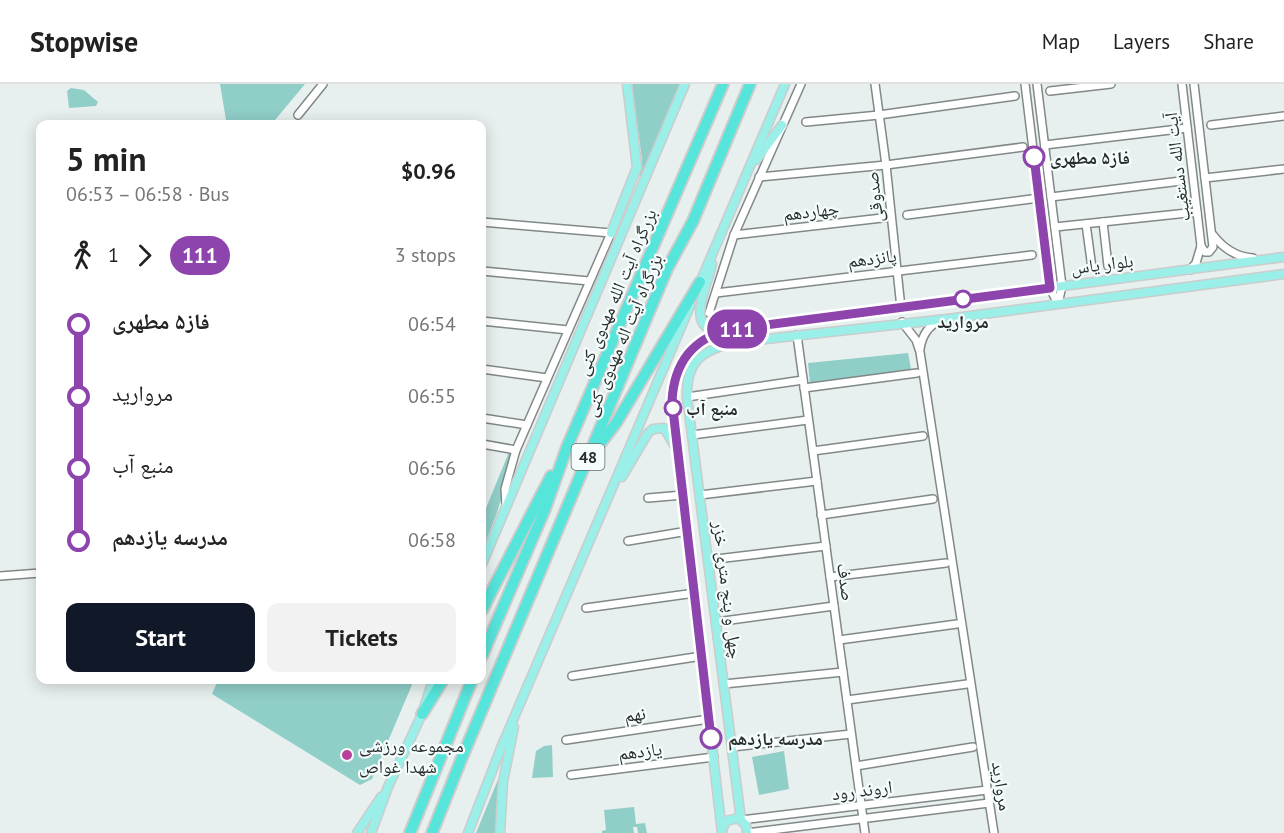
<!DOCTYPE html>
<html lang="en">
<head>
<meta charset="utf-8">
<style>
	:root { --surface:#fff; --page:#f2f2f2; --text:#222; --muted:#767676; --line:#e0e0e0; --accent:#111827 }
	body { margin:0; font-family:"PT Sans","Noto Naskh Arabic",sans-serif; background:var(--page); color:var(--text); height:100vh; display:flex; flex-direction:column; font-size:22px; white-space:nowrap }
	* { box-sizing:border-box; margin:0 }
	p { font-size:20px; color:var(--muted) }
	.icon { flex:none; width:33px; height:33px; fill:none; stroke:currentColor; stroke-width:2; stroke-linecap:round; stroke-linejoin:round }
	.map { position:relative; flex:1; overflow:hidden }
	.panel { position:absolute; left:36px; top:36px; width:450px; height:564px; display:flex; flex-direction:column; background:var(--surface); border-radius:12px; box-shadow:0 3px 15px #0003 }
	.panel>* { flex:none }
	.badge { padding:0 12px; border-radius:20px; font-size:21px; line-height:39px }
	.map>.badge { position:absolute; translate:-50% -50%; box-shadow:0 0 0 3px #fff }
	.legs { display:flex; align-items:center; gap:9px; height:66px; padding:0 30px; font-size:20px }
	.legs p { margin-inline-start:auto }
	.headline { display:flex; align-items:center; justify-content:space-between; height:102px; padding:0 30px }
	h1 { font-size:33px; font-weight:700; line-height:45px }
	.cta { display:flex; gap:12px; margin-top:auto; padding:12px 30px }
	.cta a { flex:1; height:69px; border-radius:12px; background:var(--accent); color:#fff; font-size:24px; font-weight:700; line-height:69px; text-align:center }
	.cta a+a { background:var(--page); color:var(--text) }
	ul { padding:0 30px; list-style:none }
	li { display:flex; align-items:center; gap:21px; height:72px; font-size:22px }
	li i { display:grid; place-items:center; width:9px; height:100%; margin:0 8px; background:currentColor }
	li i::after { content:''; width:15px; height:15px; margin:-8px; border:4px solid; border-radius:50%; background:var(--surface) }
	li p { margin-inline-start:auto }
	li:first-child i { background:linear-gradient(#0000 50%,currentColor 0) }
	li:last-child i { background:linear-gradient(currentColor 50%,#0000 0) }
	header { display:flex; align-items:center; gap:36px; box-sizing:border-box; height:84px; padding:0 30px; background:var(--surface); border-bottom:2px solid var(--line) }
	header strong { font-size:28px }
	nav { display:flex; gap:33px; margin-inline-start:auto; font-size:21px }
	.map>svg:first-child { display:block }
	.green { fill:#90cec8 }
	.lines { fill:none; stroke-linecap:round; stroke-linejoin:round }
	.minor-casing { stroke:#818988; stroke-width:10 }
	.major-casing { stroke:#ccc; stroke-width:11 }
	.highway-casing { stroke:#ccc; stroke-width:14 }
	.minor { stroke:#fff; stroke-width:7 }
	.major { stroke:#9aefe9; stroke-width:8 }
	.highway { stroke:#56e5db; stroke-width:10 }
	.line-1-casing { stroke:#fff; stroke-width:14 }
	.line-1 { stroke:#8e44ad; stroke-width:9 }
	.stop-1-dot { fill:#fff; stroke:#8e44ad; stroke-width:3 }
	.poi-dot { fill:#b5419a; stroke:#f5fdfc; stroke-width:2 }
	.labels { text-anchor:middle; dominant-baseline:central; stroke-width:4.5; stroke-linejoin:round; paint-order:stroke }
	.shield { fill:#f5fdfc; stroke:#666b6a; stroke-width:1.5 }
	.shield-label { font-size:16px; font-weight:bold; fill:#292c2c }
	.stop-label { font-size:18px; font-weight:bold; fill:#292c2c; stroke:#f5fdfc; text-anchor:start }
	.street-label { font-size:18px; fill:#292c2c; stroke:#f5fdfc }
	.poi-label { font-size:18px; fill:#292c2c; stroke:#f5fdfc; text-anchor:start }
</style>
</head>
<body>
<header>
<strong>Stopwise</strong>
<nav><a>Map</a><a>Layers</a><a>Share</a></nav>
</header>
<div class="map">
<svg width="1284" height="749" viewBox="0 0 1284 749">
	<rect width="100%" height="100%" fill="#e8f0ef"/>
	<g class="green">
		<polygon points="220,0 305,0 275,36 267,40 182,40 226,36"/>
		<polygon points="632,0 680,0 639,96 642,76"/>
		<polygon points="71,4 84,6 98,18 96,22 69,24 67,7"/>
		<polygon points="908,269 911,285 810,300 808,279"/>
		<polygon points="509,368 514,369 497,429 482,467 482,434"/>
		<polygon points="218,596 414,596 372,695 360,701 212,610"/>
		<polygon points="552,661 553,693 532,694 536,667 544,662"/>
		<polygon points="784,667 789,705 759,711 752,673"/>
		<polygon points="499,693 495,749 476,749"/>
		<polygon points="634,723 636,740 645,739 647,749 638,749 637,743 633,743 634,749 602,749 602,747 606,746 604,726"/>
	</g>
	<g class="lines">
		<g class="minor-casing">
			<g id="minor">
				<polyline points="875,0 886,81 901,224"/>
				<polyline points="1025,0 1050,204 1058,220"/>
				<polyline points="1037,0 1062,202 1058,220"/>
				<polyline points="1182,0 1201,162 1196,179 1190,186"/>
				<polyline points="1194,0 1213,163 1209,168 1205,168 1201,162"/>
				<polyline points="1050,7 1111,0"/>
				<polyline points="298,31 323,0"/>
				<polyline points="806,38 879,31 1015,12"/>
				<polyline points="1211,41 1284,32"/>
				<polyline points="1045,61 1187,44"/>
				<polyline points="759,93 886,81 1023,63"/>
				<polyline points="1205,94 1284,85"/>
				<polyline points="1051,113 1181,97"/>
				<polyline points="907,131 1039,114"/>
				<polyline points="482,138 611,149 516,366 505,405 506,421"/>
				<polyline points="1103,138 1108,182"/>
				<polyline points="1086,140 1092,184"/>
				<polyline points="1055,143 1197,128"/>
				<polyline points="734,151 891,133"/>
				<path d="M1213 151C1223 164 1236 173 1253 174"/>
				<polyline points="482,187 589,197"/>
				<polyline points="716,209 1032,171"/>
				<polyline points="709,229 734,151 801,0"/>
				<polyline points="482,237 568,246"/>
				<polyline points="902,238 916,256 920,268 994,749"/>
				<polyline points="797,251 865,749"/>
				<path d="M920 265C922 252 927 242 940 237"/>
				<polyline points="482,285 547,294"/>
				<polyline points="804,304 917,289"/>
				<polyline points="687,313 803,296"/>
				<polyline points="482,334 527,341"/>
				<polyline points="692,351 808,336"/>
				<polyline points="482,360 516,366"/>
				<polyline points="813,367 923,352"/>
				<polyline points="700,411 817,397"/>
				<polyline points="648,414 683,411"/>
				<polyline points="821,431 933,415"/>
				<polyline points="628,457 688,447"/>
				<polyline points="708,476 826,462"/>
				<polyline points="0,492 40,489"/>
				<polyline points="830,493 946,479"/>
				<polyline points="586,524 695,509"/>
				<polyline points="716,538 834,522"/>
				<polyline points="839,556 957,540"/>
				<polyline points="572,592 702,572"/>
				<polyline points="724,600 843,588"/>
				<polyline points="847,616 967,600"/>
				<polyline points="566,656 709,635"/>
				<polyline points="732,663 851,650"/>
				<polyline points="856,682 973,663"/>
				<polyline points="571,691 714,673"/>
				<polyline points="741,736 987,706"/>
				<polyline points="747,749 989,719"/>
			</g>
		</g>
		<g class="major-casing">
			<g id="major">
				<polyline points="756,76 782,41"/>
				<polyline points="611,149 637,83 627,0"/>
				<path d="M712 180C709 196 692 230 705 242L724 244"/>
				<polyline points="699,201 785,0"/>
				<polyline points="622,393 648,349 653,345 664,344 676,364"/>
				<polyline points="482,480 685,0"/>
				<path d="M741 736 687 313C686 278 700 268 731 259L947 235 1284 190"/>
				<polyline points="722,746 726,737 738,734 746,741 747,749"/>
				<polyline points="357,749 381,713"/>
				<polyline points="371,749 388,703 422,630 433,596"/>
				<polyline points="468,749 501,664 690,222"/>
				<polyline points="500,749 503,698 514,643"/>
				<path d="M722 749 672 317C674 280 692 255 728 246L1284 173"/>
			</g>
		</g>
		<g class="highway-casing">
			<g id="highway">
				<polyline points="596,365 616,339 700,198"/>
				<polyline points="482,526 551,392"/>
				<polyline points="482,572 545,425 567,363 723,0"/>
				<polyline points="422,630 443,596"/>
				<polyline points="410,749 472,596"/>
				<polyline points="432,749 461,676 667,185 693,137 750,0"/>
			</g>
		</g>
		<use href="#minor" class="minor"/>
		<use href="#major" class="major"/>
		<use href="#highway" class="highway"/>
	</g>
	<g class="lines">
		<g class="line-1-casing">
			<path id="line-1" d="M711 654 672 317C674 280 692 255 728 246L1050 204 1034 73"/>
		</g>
		<use href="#line-1" class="line-1"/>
	</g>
	<g class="stop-1-dot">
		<circle cx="1034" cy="73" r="10"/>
		<circle cx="963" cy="215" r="8"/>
		<circle cx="673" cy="324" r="8"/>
		<circle cx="711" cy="654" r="10"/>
	</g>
	<circle class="poi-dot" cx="347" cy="671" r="6"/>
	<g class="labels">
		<rect class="shield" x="571.5" y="360" width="33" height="26" rx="4.5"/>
		<g class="shield-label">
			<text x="588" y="373">48</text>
		</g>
		<g class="stop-label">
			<text x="1050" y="73">فاز۵ مطهری</text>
			<text x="963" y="237" text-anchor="middle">مروارید</text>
			<text x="686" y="324">منبع آب</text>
			<text x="728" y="654">مدرسه یازدهم</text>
		</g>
		<g class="street-label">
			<text transform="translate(1177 83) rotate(-97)">آیت الله دستغیب</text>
			<text transform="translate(874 113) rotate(-96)">صدوقی</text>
			<text transform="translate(811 127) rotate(-7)">چهاردهم</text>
			<text transform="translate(872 174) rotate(-7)">پانزدهم</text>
			<text transform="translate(1102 180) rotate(-7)">بلوار یاس</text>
			<text transform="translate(616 208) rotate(-67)">بزرگراه آیت الله مهدوی کنی</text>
			<text transform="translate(623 251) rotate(-67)">بزرگراه آیت اله مهدوی کنی</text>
			<text transform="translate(846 498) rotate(82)">صدف</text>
			<text transform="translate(728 506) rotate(83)">چهل و پنج متری خزر</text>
			<text transform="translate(635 630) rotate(-8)">نهم</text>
			<text transform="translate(640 667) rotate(-7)">یازدهم</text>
			<text transform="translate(1002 702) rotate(81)">مروارید</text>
			<text transform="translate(862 706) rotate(-7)">اروند رود</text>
		</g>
		<g class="poi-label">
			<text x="359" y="661">مجموعه ورزشی<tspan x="359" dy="21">شهدا غواص</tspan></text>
		</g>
	</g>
</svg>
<b class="badge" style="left:737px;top:245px;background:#8e44ad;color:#fff">111</b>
<section class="panel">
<div class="headline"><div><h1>5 min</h1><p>06:53 – 06:58 · Bus</p></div><b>$0.96</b></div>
<div class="legs"><svg class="icon" aria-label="walk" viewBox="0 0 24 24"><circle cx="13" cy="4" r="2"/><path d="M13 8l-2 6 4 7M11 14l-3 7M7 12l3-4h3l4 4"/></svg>1<svg class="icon" aria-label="forward" viewBox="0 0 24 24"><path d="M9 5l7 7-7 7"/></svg><b class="badge" style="background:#8e44ad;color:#fff">111</b><p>3 stops</p></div>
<ul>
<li><i style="color:#8e44ad"></i><b>فاز۵ مطهری</b><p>06:54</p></li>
<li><i style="color:#8e44ad"></i><span>مروارید</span><p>06:55</p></li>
<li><i style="color:#8e44ad"></i><span>منبع آب</span><p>06:56</p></li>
<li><i style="color:#8e44ad"></i><b>مدرسه یازدهم</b><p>06:58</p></li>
</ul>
<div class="cta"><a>Start</a><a>Tickets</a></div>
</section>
</div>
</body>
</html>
